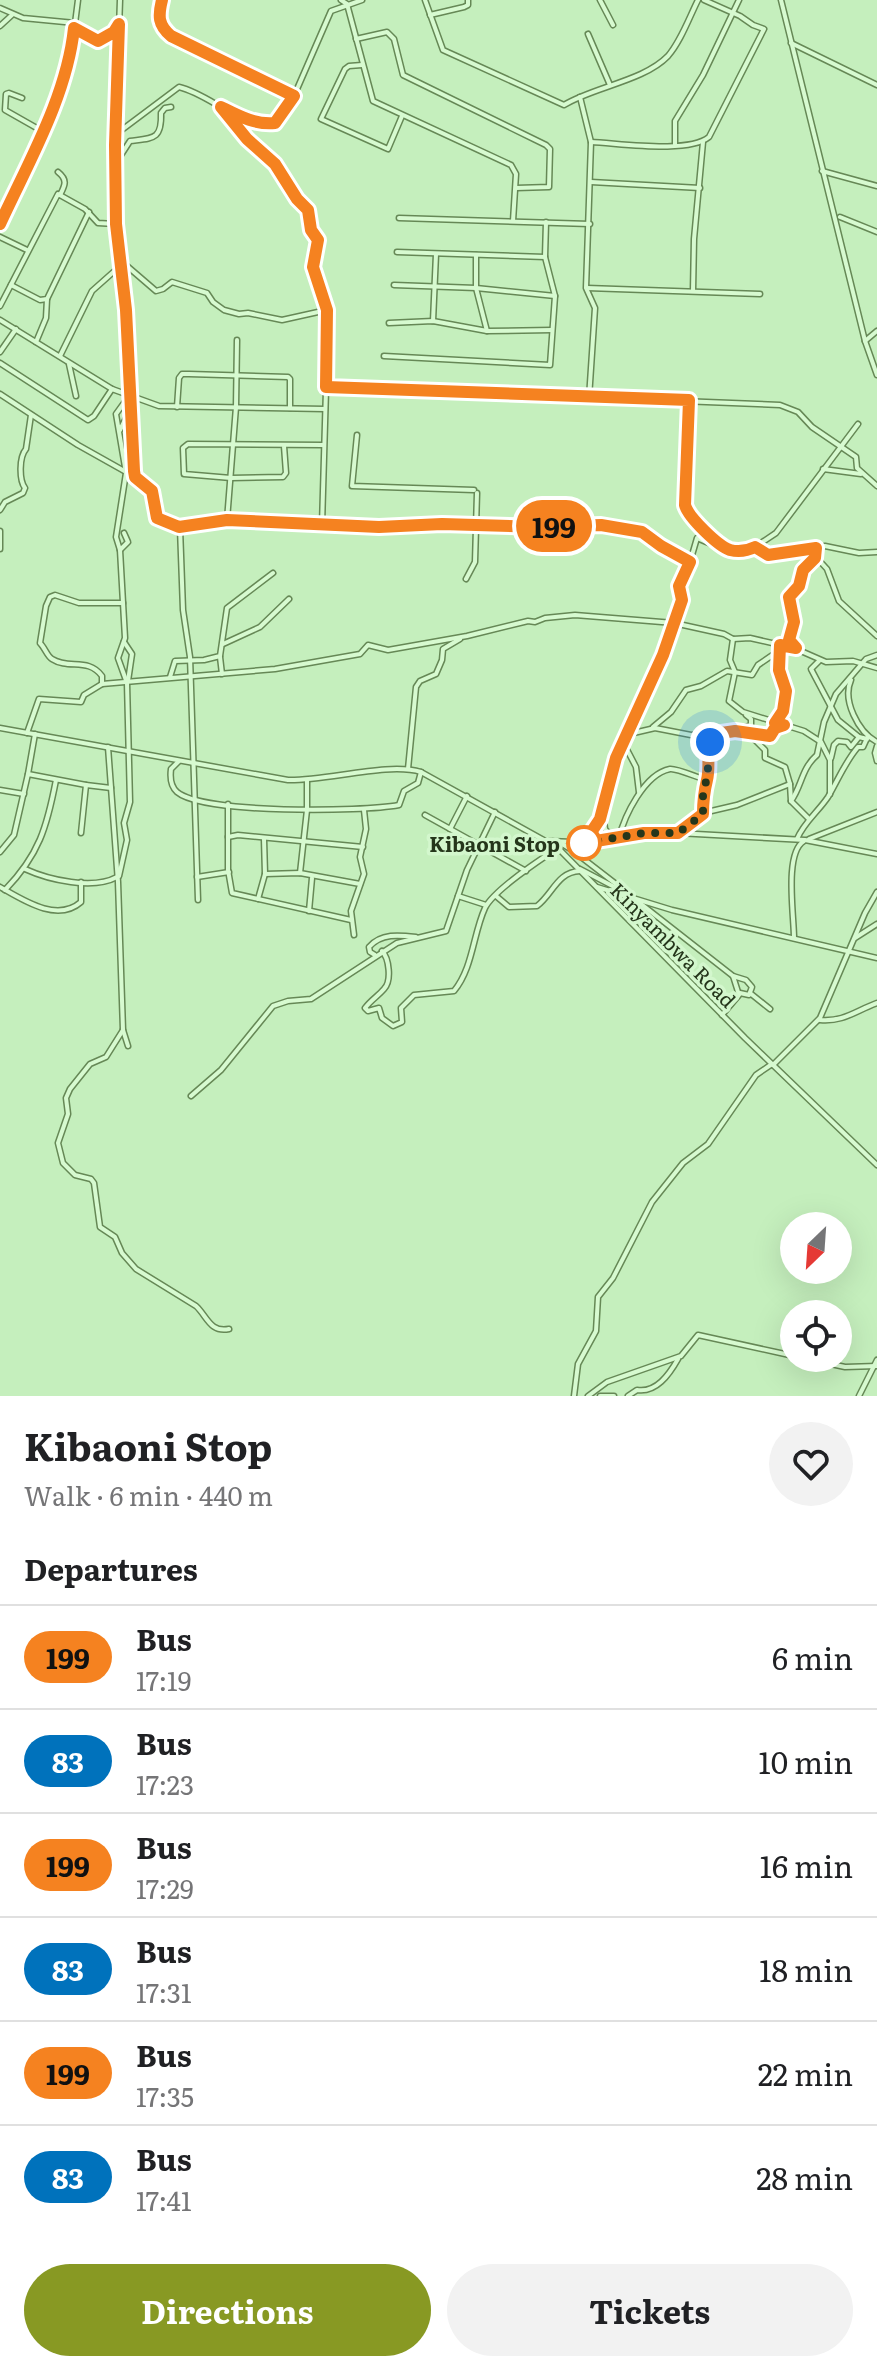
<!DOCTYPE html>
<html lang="en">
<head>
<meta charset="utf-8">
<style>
	:root { --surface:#fff; --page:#f2f2f2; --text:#202124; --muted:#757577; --line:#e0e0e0; --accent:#889923 }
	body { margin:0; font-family:Literata,serif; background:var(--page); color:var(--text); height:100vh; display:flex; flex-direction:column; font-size:30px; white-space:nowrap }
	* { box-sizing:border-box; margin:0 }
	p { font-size:26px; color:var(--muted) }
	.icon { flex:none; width:44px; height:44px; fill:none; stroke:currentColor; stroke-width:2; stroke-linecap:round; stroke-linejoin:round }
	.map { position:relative; height:1396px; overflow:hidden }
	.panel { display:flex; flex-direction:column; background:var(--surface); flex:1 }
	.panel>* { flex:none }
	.badge { padding:0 16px; border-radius:26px; font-size:28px; line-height:52px }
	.needle { width:52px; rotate:205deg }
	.controls { position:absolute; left:780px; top:1212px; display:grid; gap:16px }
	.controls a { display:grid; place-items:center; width:72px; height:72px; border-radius:50%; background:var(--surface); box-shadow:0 8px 32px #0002; font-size:40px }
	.you { position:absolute; width:40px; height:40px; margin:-20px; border:6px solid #fff; border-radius:50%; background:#1a73e8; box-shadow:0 0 0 12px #1a73e833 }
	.map>.badge { position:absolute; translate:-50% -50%; box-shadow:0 0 0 4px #fff }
	h2 { padding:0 24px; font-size:30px; line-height:72px }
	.round { display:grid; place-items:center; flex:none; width:84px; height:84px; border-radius:42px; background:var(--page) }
	.summary { display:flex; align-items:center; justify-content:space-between; height:136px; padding:0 24px }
	h1 { font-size:38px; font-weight:700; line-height:60px }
	.cta { display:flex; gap:16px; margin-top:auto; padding:16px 24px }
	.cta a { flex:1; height:92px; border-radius:48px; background:var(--accent); color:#fff; font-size:32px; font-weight:700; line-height:92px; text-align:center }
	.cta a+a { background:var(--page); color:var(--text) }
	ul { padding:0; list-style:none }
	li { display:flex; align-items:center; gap:24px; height:104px; padding:0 24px; border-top:2px solid var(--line) }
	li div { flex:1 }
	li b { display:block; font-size:30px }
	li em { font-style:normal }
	li .badge { min-width:88px; font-weight:700; text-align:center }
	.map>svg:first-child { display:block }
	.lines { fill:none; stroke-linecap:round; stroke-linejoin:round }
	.minor-casing { stroke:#668856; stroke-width:7 }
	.minor { stroke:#d7fad0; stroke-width:4 }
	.line-casing { stroke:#fff; stroke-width:18 }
	.line { stroke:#f58220; stroke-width:12 }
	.walk { stroke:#25361b; stroke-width:8; stroke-dasharray:0 14.4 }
	.stop-dot { fill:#fff; stroke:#f58220; stroke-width:4 }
	.labels { text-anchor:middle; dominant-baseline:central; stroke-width:7; stroke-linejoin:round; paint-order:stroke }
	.stop-label { font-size:20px; font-weight:bold; fill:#25361b; stroke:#d3f7cd; text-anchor:end }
	.street-label { font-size:20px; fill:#25361b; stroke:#d3f7cd }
</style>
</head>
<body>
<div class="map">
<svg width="877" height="1396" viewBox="0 0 877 1396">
	<rect width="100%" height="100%" fill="#c5efbd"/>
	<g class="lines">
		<g class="minor-casing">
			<g id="minor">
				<polyline points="120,0 115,145 116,224 126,310 130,397"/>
				<path d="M162 0C158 16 158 25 171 36L294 96"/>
				<polyline points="341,0 347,4 373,101 511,165 516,174 513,221"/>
				<path d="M425 0 443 50 564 105C593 87 644 81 668 56 681 41 689 18 698 0"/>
				<polyline points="600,0 613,25"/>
				<polyline points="781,0 865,341 877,375"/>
				<polyline points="0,8 23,18 75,23"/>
				<polyline points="430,15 464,7 468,5 468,0"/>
				<polyline points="0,26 12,15"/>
				<polyline points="74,28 98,41 114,32 118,26"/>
				<polyline points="588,34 610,85"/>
				<polyline points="356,39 387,32 394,39 403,75 546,145 550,149 549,187 516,188"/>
				<polyline points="791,43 877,85"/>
				<polyline points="362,65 349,66 345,69 321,119 388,149 402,116"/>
				<polyline points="580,97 591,142 586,288 595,308 589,398"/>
				<polyline points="22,98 9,93 6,94 5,110 42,131"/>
				<polyline points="221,107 247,139 275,164 297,199 308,210 311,230 318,240 313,267 319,288 326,302 328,322 322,525"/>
				<path d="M115 135 179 87C212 95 239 128 275 123L294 96 331 11 362 0"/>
				<path d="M591 142C619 143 688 154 709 137L764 29 753 25 740 16 704 0"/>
				<polyline points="675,145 675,121 703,75 739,0"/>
				<path d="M121 155 130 141C153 138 162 140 161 113L165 108 171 107"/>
				<polyline points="822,171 877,186"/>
				<path d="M58 172C68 180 65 185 60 195"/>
				<polyline points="591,182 700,188"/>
				<polyline points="840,217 877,232"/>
				<polyline points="399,218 590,224"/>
				<polyline points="0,224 58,97 72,47 78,0"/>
				<polyline points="0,237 27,250"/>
				<polyline points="397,252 545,257"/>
				<polyline points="476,255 476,288 487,331"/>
				<polyline points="120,260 156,291 163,289 172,282 207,293 213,302 224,310 239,314 248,313 282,320 327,310"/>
				<polyline points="11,285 40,300 47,299 89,212"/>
				<polyline points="394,285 476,288 555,296"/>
				<polyline points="587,288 760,294"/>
				<polyline points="693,291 694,239 703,142"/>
				<polyline points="0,306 58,194 85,209 98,223 115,224"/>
				<polyline points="0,320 112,389 159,406 325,409"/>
				<polyline points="433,321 436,254"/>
				<polyline points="389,323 433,321 487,331 552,330"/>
				<polyline points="865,341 877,331"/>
				<polyline points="36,342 46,318 47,299"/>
				<polyline points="0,352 16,329"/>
				<polyline points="60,356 92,291 119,267"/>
				<polyline points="384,356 550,365 555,296 545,257 546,222"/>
				<polyline points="0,363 88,420 94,416 112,389"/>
				<polyline points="69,364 76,396"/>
				<polyline points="326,387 780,405 798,412 812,427 856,457 857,468 877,486"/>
				<polyline points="0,394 78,445 135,477 152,491 157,518 179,527 227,520 379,527 442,524 544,527 601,525 642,532 690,562"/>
				<polyline points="689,400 686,509 723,546"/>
				<polyline points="130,406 135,476"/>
				<polyline points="177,407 179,378 182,374 189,374 288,377 290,379 290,408"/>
				<polyline points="357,435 352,486 474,490"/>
				<polyline points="284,446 286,473 283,477 231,478 184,474 183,448 188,444 323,445"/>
				<polyline points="823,469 861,474"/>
				<path d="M0 510 5 502 23 493 25 488C19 480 19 457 26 449L31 415"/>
				<polyline points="227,520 236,407 237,340"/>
				<polyline points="180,528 183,610 190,657 198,900"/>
				<polyline points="0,531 0,549"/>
				<polyline points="755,547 776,533 858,424"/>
				<polyline points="120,550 128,542 124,533"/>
				<polyline points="816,557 827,569 839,601 877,636"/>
				<polyline points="466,579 475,562 477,493"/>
				<polyline points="733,639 730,660 735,672 729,701 743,712 804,731 821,742 830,760 830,794"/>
				<polyline points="124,642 132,654 128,681"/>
				<polyline points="223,644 260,627 289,599"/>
				<polyline points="796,648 789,640 794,622 789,597 799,586 803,570 815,558 816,548"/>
				<polyline points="220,657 222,674"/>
				<polyline points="819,661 811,669 838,720 859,737 867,739"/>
				<polyline points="170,677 175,661 204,660 220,656 227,608 273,573"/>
				<path d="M851 680C842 700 858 732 877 742"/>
				<path d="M102 684V676C88 657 69 670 52 659 47 656 45 648 40 643L46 606 50 597 55 595 79 603H123"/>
				<polyline points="775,723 783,711 786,691 779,670 780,650"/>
				<polyline points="653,727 671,712 686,690 701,686 727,671 752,675 758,665 780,650"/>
				<path d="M0 728 288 780C327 781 388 762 421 772L558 848 745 1038 877 1165"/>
				<polyline points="737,730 751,725 751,719 746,715"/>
				<polyline points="27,733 39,699 81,702 84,695 102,684 275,669 360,654 368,645 388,650 467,636 528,621 535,622 545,618 575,615 674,623 724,634 733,639 750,638 794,648 826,662 853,661 877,668"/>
				<polyline points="754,734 755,740 765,750 765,758 785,767 790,784 791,801"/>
				<polyline points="625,735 655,728 691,735 735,731 770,736 775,728 783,726"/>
				<polyline points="623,742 636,767 639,792"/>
				<polyline points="877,746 875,753 877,761"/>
				<path d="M108 747 118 882 123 1030 106 1057 90 1064 70 1089 66 1098 68 1114 58 1143 63 1163 75 1175 91 1179 94 1183 100 1227 115 1237 122 1253 136 1269 196 1306C207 1316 210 1333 229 1329"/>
				<polyline points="831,758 834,745 838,741 847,742 851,747 859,737"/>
				<path d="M179 761 171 769C170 777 170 786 177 792 203 814 362 812 399 805L404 791 418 783 421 772"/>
				<polyline points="408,769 416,687 420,681 436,674 442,660 443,649 460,639"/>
				<polyline points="28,774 35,734"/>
				<polyline points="0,790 24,794"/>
				<polyline points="228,804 228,870 232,893 351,920"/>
				<polyline points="603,811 605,829 613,838"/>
				<path d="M703 814C702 800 707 745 714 735"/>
				<polyline points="425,815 526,871"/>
				<path d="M809 819 791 801C802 786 801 769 817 755L824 722 836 694 866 659 877 655"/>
				<polyline points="450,829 467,796"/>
				<polyline points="81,833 86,785 111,788"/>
				<polyline points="678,833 707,812 737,805 790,784"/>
				<polyline points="228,837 238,835 363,847"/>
				<path d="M619 838C624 817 644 774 670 769 677 768 698 778 707 780"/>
				<path d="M797 839C804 822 818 812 828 797 838 780 845 762 858 747H863L868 736"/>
				<polyline points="809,839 877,812"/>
				<polyline points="550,841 596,843 644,833 678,833 805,840 877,854"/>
				<polyline points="559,842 572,850 629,894"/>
				<path d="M584 843 600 819 616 758 663 655 682 600 679 586 690 562 697 538C717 547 735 554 757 547L768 555 825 546 859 553 877 552"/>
				<polyline points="0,852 14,835 28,774 86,785"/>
				<path d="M25 869C49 880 93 890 117 877"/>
				<polyline points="580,869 622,891"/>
				<polyline points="300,873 307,810 307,780"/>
				<polyline points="265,874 300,873 360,884"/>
				<polyline points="119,876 127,840 124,823 130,802 127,683 118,658 125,638 120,550 116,537 126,473 116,414 129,396 127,416 120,430"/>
				<polyline points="197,877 229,872"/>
				<path d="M0 887C23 900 57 923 81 902V882"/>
				<polyline points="597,887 672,910 877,958"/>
				<path d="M5 890C39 855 47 827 56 780"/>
				<polyline points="458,896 486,905"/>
				<path d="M496 896 509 907 537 906C553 894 557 872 580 871"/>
				<polyline points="258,899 265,874 264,839"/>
				<polyline points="636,900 733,976 739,995 722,1015"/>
				<polyline points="309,911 312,878"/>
				<polyline points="354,935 351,911 364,874 360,857 366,829 364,810"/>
				<path d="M794 938C794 915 784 853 804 841"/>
				<polyline points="855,938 877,924"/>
				<path d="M382 951C389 958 392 981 384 989 378 996 371 1000 365 1008L368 1011 379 1008 382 1018 393 1026 402 1022 401 1008 414 995 454 991C473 968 473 934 485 908 493 891 541 859 558 848"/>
				<path d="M375 955 370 952 369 947C381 933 399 935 416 937"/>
				<polyline points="733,976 746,980 752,987 749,995 740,993"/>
				<polyline points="750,993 770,1009"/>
				<path d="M820 1020C844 1022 855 1011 877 1003"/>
				<polyline points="123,1030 128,1046"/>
				<polyline points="773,1065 820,1018 865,913 877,892"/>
				<polyline points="191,1096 221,1070 273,1006 288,1001 311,999 397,943 446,931 467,870 495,812"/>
				<polyline points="803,1358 845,1367 877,1366"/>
				<polyline points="574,1396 578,1364 596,1331 598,1297 613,1278 652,1202 683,1163 708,1144 756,1075 772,1064"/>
				<polyline points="588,1396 607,1382 681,1356 698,1335 794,1356"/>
				<polyline points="600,1396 614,1396"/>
				<path d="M628 1396 637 1390C656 1393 669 1375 678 1359"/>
				<polyline points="859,1396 877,1360"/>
			</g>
		</g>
		<use href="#minor" class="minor"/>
	</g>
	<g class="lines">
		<g class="line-casing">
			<path id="line" d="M0 224C28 163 67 96 74 28L98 41 114 32 119 24 115 145 116 224 126 310 134 471 135 477 152 491 157 518 179 527 227 520 379 527 442 524 544 527 601 525 642 532 661 546 690 562 679 586 682 600 663 655 616 758 600 819 584 843 644 833H678L703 814C703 801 704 792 707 780 711 764 704 748 715 734L735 731 770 736 775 728 784 725 775 723 783 711 786 691 779 670 780 645 796 648 789 640 794 622 789 597 799 586 803 570 815 558 816 548 768 555 755 547C747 551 738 552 730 550 718 546 688 517 685 505L689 400 326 387 327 310 313 267 318 240 311 230 308 210 297 199 275 164 247 139 221 107C239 116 255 125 275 123L294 96 171 36C158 25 158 16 162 0"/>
		</g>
		<use href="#line" class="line"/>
		<polyline class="walk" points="584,843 644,833 678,833 703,814 703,788 707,780 710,742"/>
	</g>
	<circle class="stop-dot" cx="584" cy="843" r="16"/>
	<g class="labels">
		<g class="stop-label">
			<text x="560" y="843">Kibaoni Stop</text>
		</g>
		<g class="street-label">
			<text transform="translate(674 944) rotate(45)">Kinyambwa Road</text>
		</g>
	</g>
</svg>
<div class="controls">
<a><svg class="needle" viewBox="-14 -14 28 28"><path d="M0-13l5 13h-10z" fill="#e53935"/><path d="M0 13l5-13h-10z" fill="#757577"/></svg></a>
<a><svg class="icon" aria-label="locate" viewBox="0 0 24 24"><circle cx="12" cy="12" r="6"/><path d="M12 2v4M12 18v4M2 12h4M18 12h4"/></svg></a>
</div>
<div class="you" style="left:710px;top:742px"></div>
<b class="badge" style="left:554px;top:526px;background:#f58220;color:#111">199</b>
</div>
<section class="panel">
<div class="summary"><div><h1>Kibaoni Stop</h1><p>Walk · 6 min · 440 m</p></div><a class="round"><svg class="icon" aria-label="heart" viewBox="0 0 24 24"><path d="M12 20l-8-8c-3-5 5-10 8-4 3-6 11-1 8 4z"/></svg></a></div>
<h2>Departures</h2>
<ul>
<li><span class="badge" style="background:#f58220;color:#111">199</span><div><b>Bus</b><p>17:19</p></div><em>6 min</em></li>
<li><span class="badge" style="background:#0072bc;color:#fff">83</span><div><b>Bus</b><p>17:23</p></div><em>10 min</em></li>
<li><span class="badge" style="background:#f58220;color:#111">199</span><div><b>Bus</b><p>17:29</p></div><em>16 min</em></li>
<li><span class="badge" style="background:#0072bc;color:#fff">83</span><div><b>Bus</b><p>17:31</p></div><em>18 min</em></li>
<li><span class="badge" style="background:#f58220;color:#111">199</span><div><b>Bus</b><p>17:35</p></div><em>22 min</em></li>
<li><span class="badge" style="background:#0072bc;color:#fff">83</span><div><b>Bus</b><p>17:41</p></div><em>28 min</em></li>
</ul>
<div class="cta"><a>Directions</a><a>Tickets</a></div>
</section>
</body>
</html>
